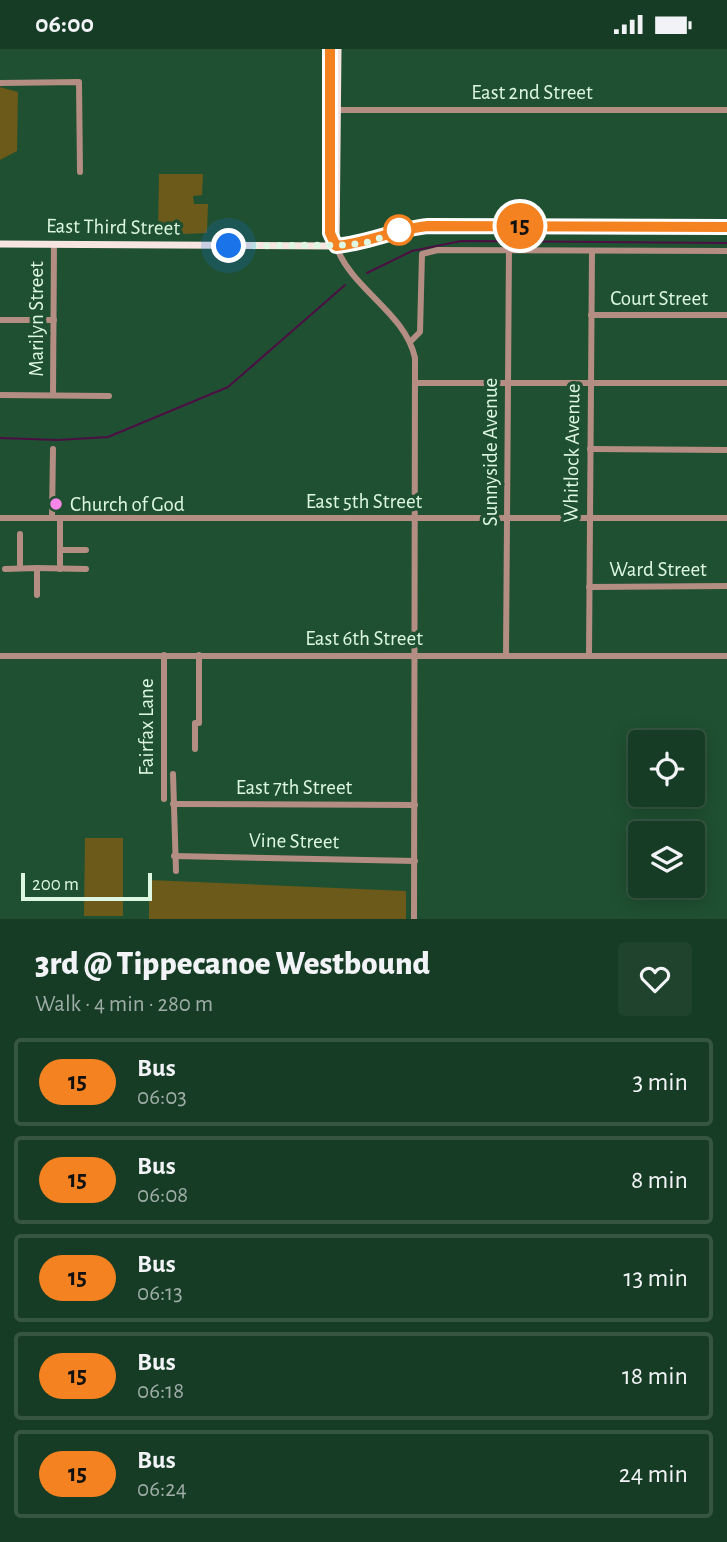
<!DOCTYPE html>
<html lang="en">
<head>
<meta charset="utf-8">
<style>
	:root { --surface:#173c25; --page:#20432d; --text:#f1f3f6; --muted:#9eada7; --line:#365642 }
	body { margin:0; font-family:"Alegreya Sans",sans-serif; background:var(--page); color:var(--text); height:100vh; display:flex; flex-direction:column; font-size:26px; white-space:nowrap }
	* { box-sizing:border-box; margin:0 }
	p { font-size:23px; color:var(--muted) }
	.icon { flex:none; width:38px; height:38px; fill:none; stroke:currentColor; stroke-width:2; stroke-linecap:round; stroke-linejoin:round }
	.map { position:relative; height:870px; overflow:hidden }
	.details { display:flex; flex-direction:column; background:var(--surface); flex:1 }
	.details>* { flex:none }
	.badge { padding:0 14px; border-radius:23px; font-size:24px; line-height:46px }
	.fabs { position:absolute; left:628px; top:681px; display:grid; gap:14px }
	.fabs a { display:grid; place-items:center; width:77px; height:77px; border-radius:7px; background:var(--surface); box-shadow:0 4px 18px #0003,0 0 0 2px var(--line); font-size:35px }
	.scale { position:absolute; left:21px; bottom:18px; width:131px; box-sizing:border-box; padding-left:7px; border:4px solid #ddf7e3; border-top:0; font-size:19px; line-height:24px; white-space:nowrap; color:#ddf7e3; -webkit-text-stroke:5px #1f5031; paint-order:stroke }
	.you { position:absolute; width:35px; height:35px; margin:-18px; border:5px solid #fff; border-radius:50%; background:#1a73e8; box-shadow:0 0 0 10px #1a73e833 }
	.map>.badge { position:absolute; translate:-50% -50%; box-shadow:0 0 0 4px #fff }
	.round { display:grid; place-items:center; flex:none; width:74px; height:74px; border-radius:7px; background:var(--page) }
	.overview { display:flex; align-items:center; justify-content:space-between; height:119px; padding:0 35px }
	h1 { font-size:33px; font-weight:800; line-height:52px }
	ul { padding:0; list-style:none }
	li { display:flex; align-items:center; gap:21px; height:88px; margin:0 14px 10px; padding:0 21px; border:4px solid var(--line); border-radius:7px }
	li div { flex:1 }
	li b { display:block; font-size:26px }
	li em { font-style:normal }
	li .badge { min-width:77px; font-weight:700; text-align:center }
	.status { display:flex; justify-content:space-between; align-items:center; height:49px; padding:0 35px; background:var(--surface); direction:ltr }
	.status svg { height:19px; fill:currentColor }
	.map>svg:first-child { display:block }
	.green { fill:#6b5a1a }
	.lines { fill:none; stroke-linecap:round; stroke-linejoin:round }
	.stream { stroke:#4c0f44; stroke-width:2 }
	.minor { stroke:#b48d83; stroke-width:6 }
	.major { stroke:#f6e5e1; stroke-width:7 }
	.line-casing { stroke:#fff; stroke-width:16 }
	.line { stroke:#f58220; stroke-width:10 }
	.walk { stroke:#ddf7e3; stroke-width:7; stroke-dasharray:0 12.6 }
	.stop-dot { fill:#fff; stroke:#f58220; stroke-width:3.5 }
	.poi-dot { fill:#fa87e7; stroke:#1f5031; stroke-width:2.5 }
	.labels { text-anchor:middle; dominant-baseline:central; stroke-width:7; stroke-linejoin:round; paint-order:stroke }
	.street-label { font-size:21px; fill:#ddf7e3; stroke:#1f5031 }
	.poi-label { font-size:21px; fill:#ddf7e3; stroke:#1f5031; text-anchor:start }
</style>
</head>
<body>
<div class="status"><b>06:00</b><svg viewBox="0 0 49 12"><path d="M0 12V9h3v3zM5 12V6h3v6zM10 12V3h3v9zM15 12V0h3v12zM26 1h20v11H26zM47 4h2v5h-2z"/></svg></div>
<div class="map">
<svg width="727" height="870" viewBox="0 0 727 870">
	<rect width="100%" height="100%" fill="#1f5031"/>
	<g class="green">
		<polygon points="0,38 18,43 17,102 0,111"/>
		<polygon points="159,125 203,125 202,146 193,147 194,155 208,155 207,184 158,186"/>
		<polygon points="85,789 123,789 123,867 84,867"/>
		<polygon points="149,831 406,842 406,870 149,870"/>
	</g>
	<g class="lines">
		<g class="stream">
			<polyline points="367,224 412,202 461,192 727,194"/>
			<polyline points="0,389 58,391 108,388 228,338 345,236"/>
		</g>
		<g class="minor">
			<polyline points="0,34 79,33 80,123"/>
			<polyline points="337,61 727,61"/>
			<path d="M336 197C352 241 405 263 415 309L414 870"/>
			<polyline points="591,266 727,266"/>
			<polyline points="0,271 54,271"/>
			<polyline points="410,293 420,283 422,205 438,201 727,202"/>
			<polyline points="416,334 727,334"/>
			<polyline points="0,346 109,347"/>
			<polyline points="53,346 54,195"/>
			<polyline points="590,400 727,401"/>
			<polyline points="0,469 727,469"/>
			<polyline points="52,469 53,400"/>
			<polyline points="20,485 20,519"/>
			<polyline points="60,501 86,501"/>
			<polyline points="37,519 86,520"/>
			<polyline points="5,520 37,519 37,546"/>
			<polyline points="60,520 60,469"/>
			<polyline points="589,538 727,537"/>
			<polyline points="0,607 727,607"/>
			<polyline points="506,607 509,200"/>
			<polyline points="589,607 592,202"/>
			<polyline points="195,700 195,674 199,674 199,606"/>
			<polyline points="173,725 176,822"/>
			<polyline points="164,750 164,606"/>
			<polyline points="173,755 415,756"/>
			<polyline points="174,807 415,812"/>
		</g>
		<g class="major">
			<polyline points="330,0 330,184 336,197"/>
			<path d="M0 195 336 197C368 194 396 180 427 177L727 178"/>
			<polyline points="336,197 338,0"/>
		</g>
	</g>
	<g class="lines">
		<g class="line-casing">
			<path id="line" d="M330 0V184L336 197C368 194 396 180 428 177L727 178"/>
		</g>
		<use href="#line" class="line"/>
		<polyline class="walk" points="229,197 348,196 369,193 404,180 399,181"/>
	</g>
	<circle class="stop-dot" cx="399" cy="181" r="14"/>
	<circle class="poi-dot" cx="56" cy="455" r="7"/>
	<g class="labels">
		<g class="street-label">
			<text x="532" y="43">East 2nd Street</text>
			<text transform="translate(113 178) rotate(1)">East Third Street</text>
			<text x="659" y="249">Court Street</text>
			<text transform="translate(36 270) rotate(-90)">Marilyn Street</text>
			<text transform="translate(490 403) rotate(-90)">Sunnyside Avenue</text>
			<text transform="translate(572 404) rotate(-89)">Whitlock Avenue</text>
			<text x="364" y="452">East 5th Street</text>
			<text x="658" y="520">Ward Street</text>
			<text x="364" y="589">East 6th Street</text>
			<text transform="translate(146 678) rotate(-90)">Fairfax Lane</text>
			<text x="294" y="738">East 7th Street</text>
			<text transform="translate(294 792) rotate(1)">Vine Street</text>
		</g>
		<g class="poi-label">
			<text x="70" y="455">Church of God</text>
		</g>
	</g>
</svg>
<div class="fabs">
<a><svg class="icon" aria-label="locate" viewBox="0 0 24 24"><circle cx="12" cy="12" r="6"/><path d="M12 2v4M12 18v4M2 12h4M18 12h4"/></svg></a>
<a><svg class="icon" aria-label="layers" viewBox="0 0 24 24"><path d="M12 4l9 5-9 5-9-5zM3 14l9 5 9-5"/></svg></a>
</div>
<div class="scale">200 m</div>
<div class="you" style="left:229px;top:197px"></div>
<b class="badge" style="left:520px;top:177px;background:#f58220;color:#111">15</b>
</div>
<section class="details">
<div class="overview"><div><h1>3rd @ Tippecanoe Westbound</h1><p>Walk · 4 min · 280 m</p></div><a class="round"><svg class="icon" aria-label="heart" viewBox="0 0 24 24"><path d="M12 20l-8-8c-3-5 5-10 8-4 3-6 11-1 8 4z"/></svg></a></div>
<ul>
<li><span class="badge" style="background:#f58220;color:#111">15</span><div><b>Bus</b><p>06:03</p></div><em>3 min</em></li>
<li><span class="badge" style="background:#f58220;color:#111">15</span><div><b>Bus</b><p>06:08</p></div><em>8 min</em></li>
<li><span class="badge" style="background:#f58220;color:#111">15</span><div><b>Bus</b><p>06:13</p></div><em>13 min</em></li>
<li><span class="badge" style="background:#f58220;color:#111">15</span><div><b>Bus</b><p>06:18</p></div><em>18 min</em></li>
<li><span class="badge" style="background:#f58220;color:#111">15</span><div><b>Bus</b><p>06:24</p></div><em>24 min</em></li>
</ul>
</section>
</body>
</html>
